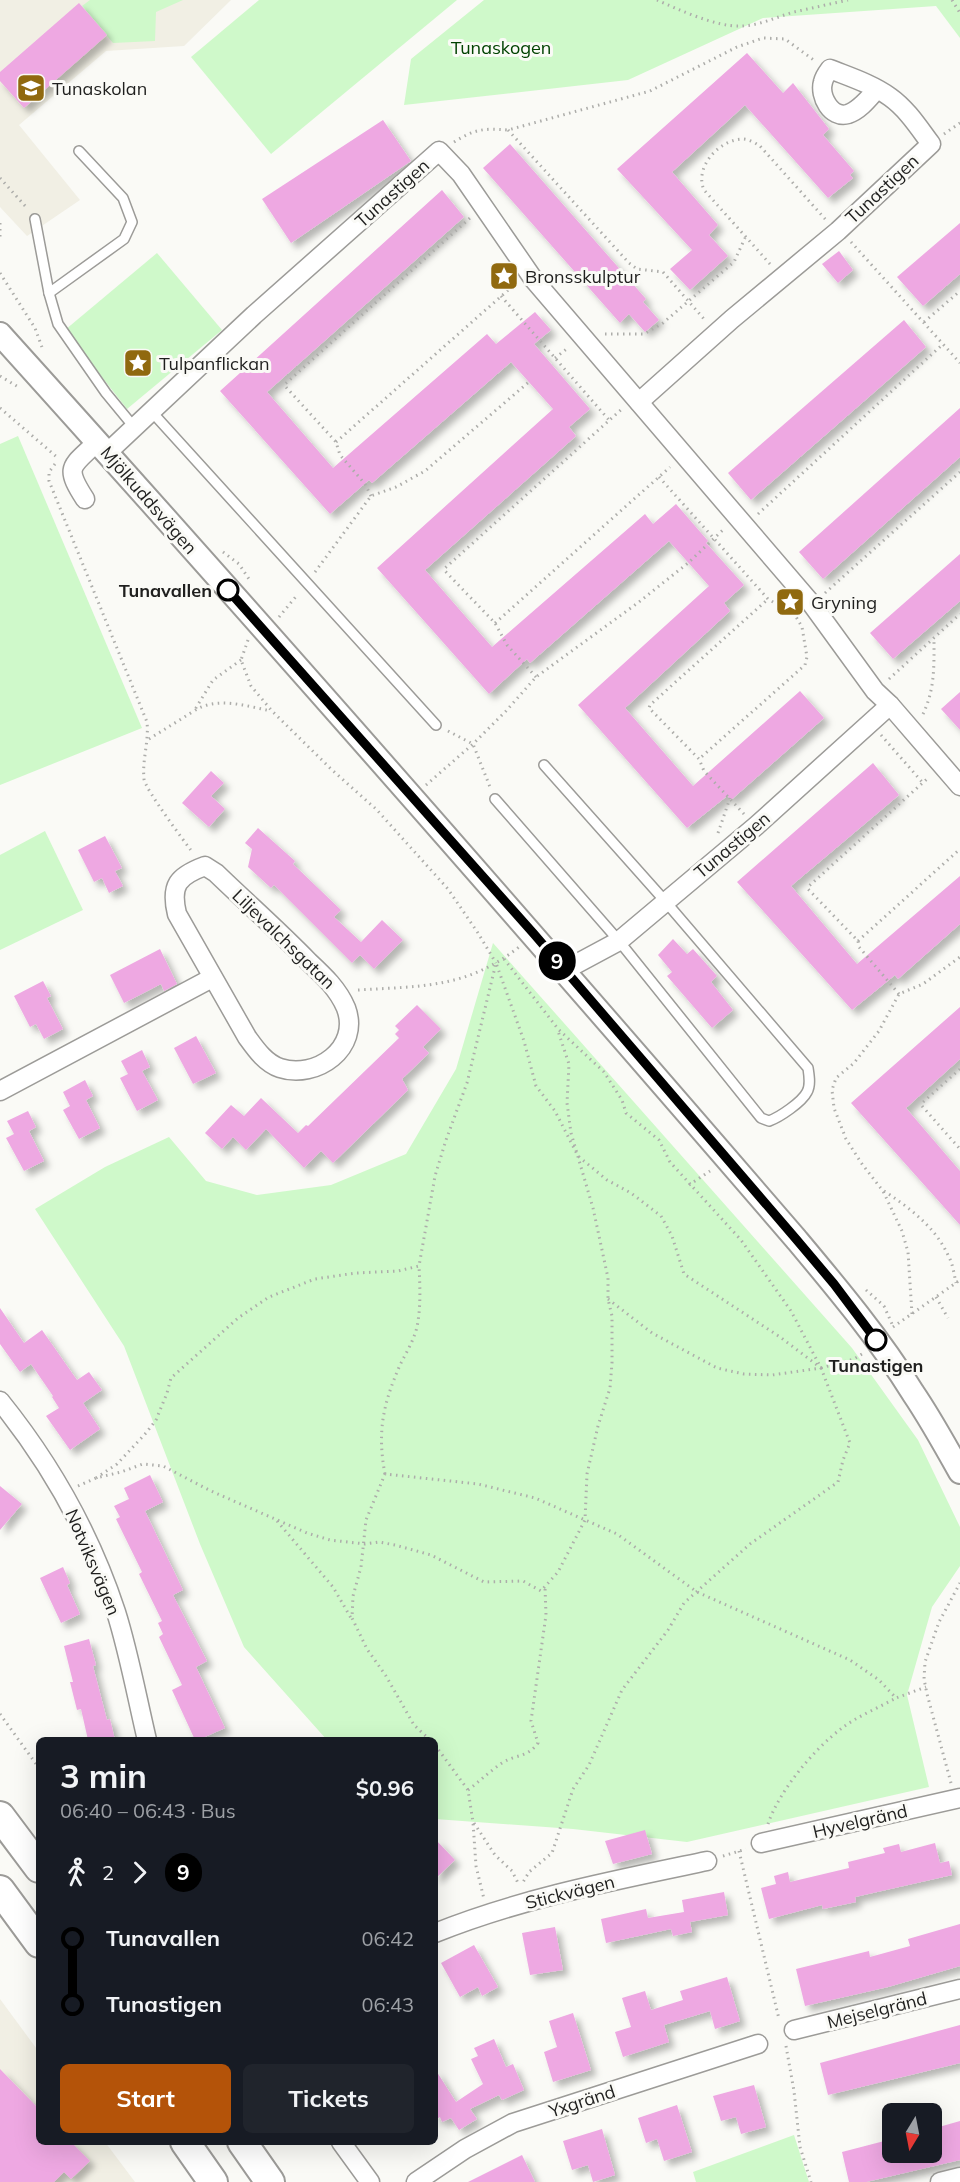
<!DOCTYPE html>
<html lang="en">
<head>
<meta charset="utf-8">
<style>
	:root { --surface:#171b24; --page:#20242c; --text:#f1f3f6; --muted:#9ea1a6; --accent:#b45309 }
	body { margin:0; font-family:Mulish,sans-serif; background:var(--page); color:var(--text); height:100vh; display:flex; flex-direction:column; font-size:22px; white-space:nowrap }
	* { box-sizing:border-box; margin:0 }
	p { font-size:20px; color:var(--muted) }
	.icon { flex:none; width:33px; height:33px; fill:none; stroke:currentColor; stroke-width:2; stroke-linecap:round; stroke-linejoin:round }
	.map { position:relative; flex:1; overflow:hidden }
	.side { position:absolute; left:36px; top:1737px; width:402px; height:408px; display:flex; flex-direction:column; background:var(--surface); border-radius:9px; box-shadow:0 6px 24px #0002 }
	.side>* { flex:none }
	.badge { padding:0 12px; border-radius:20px; font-size:21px; line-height:39px }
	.needle { width:39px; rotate:190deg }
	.buttons { position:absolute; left:882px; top:2103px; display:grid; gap:12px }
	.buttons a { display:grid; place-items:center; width:60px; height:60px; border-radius:9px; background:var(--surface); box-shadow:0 6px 24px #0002; font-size:30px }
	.map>.badge { position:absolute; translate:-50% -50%; box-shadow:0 0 0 3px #fff }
	.legs { display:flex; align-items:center; gap:9px; height:66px; padding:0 24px; font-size:20px }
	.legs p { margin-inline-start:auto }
	.headline { display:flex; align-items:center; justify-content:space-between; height:102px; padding:0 24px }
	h1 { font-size:33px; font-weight:700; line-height:45px }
	.button { display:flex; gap:12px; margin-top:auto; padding:12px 24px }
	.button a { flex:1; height:69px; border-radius:9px; background:var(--accent); color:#fff; font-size:24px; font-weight:700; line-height:69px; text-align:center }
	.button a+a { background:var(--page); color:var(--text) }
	ul { padding:0 24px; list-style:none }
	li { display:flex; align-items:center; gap:21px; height:66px; font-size:22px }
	li i { display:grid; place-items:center; width:9px; height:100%; margin:0 8px; background:currentColor }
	li i::after { content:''; width:15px; height:15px; margin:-8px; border:4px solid; border-radius:50%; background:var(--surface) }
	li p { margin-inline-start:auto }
	li:first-child i { background:linear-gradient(#0000 50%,currentColor 0) }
	li:last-child i { background:linear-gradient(currentColor 50%,#0000 0) }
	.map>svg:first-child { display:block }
	.built { fill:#f1efe4 }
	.green { fill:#cff9ca }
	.building { fill:#eea8e2; filter:url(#shadow) }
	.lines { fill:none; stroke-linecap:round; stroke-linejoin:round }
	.service-casing { stroke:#9c9b98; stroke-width:12 }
	.minor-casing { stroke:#9c9b98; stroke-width:21 }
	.tertiary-casing { stroke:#9c9b98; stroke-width:26 }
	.primary-casing { stroke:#9c9b98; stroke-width:32 }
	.path { stroke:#adadaa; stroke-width:3; stroke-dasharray:1.5 4.5; stroke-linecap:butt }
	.service { stroke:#fff; stroke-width:9 }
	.minor { stroke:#fff; stroke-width:18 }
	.tertiary { stroke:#fff; stroke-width:22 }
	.primary { stroke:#fff; stroke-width:28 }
	.line-1-casing { stroke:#fff; stroke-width:14 }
	.line-1 { stroke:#000; stroke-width:9 }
	.stop-1-dot { fill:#fff; stroke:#000; stroke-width:3 }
	.labels { text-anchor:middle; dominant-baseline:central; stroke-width:6; stroke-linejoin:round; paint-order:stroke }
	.park-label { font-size:18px; fill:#014200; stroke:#fafaf6 }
	.poi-label { font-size:18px; fill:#1f1f1e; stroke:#fafaf6; text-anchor:start }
	.street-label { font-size:18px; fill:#1f1f1e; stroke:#fafaf6 }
	.stop-label { font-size:18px; font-weight:bold; fill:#1f1f1e; stroke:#fafaf6; text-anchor:end }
</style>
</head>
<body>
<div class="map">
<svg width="960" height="2182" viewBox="0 0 960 2182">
	<defs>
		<filter id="shadow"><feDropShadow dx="5.5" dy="5.5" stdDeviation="3" flood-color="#0004"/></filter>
	</defs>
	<rect width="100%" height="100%" fill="#fafaf6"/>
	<g class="built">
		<polygon points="0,0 231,0 184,46 106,51 19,125 80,200 27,236 0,207"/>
		<polygon points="0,1999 39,2052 39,2142 105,2142 135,2182 0,2182"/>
	</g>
	<g class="green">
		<polygon points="90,0 183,0 156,12 155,41 113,43 82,6"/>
		<polygon points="259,0 457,0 271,154 191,57"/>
		<polygon points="484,0 960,0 960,38 936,6 763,18 628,80 404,105 411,59"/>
		<polygon points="157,253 222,330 127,409 65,330"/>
		<polygon points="18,436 142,728 0,785 0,444"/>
		<polygon points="45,831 83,910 0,950 0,855"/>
		<polygon points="493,943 852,1348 918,1440 960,1527 960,1566 932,1607 907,1695 929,1787 687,1842 573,1829 435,1819 435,1740 327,1740 244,1647 200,1544 124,1346 35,1209 105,1167 169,1137 206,1181 257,1195 331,1185 406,1154 456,1069"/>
		<polygon points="794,2135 809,2182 696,2182 693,2172"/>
	</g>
	<g class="building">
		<polygon points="79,3 107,35 24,108 0,81 0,72"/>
		<polygon points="747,53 783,93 793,83 829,129 823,135 854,171 850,175 853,178 828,198 745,105 672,172 718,225 709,235 728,256 690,290 670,269 692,250 617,169"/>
		<polygon points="383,120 411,161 291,243 262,199"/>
		<polygon points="510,144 646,299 643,302 659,320 645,332 629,314 620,323 483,168"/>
		<polygon points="442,190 464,217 267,392 333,468 487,334 496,344 535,312 551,330 534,344 590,409 569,427 576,436 425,570 492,647 645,514 653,524 676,504 708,541 706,543 744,585 724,603 730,611 625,708 693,786 800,691 824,718 731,800 727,796 687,828 578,705 709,586 669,541 530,663 527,659 489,694 377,568 553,409 511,362 372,483 369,480 330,514 220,391"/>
		<polygon points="960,223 960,274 923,306 897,277"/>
		<polygon points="839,251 853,270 838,283 822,264"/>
		<polygon points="904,320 926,347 751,500 728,473"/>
		<polygon points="960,408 960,457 823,579 799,552"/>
		<polygon points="960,554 960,601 893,659 870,633"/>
		<polygon points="960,692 960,730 941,709"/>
		<polygon points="873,763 899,795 791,886 857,964 960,876 960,924 898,979 895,975 852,1010 737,882"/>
		<polygon points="211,771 224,783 211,796 225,809 209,827 182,803"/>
		<polygon points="258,828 295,861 293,864 341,910 334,917 361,942 382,920 403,940 374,969 360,955 352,963 274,885 271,888 248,867 252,849 245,843"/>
		<polygon points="105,836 122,868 115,871 123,886 109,893 102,878 94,882 78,850"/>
		<polygon points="673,939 687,954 693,949 717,976 711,982 733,1010 712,1028 667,976 672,972 658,955"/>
		<polygon points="160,949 177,984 164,991 161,984 124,1003 110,975"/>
		<polygon points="43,981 51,996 47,998 63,1029 44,1039 36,1024 30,1027 14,996"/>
		<polygon points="417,1005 441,1029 423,1047 429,1053 402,1079 408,1090 333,1163 321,1151 304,1168 266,1129 246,1150 233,1137 222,1149 205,1133 231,1105 244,1116 261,1098 298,1133 306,1125 308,1126 399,1038 395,1034 399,1030 395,1026"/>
		<polygon points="960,1007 960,1059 906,1108 960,1171 960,1225 851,1103"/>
		<polygon points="196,1036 216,1073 193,1084 174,1048"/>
		<polygon points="142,1050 150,1067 142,1071 158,1100 137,1111 120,1078 128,1074 121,1061"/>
		<polygon points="85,1080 93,1096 86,1100 100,1128 79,1139 63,1110 70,1106 63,1092"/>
		<polygon points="28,1111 36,1127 29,1131 44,1161 24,1171 6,1138 14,1134 7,1121"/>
		<polygon points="0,1308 24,1343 42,1330 77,1380 89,1372 102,1390 83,1403 100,1429 70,1450 46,1416 59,1408 52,1397 53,1396 31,1364 20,1372 0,1344"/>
		<polygon points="150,1475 163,1502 145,1511 183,1590 173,1595 207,1661 196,1667 225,1728 198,1740 195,1740 172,1690 182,1685 159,1637 163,1634 158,1623 162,1621 139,1574 142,1572 116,1519 120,1517 114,1506 129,1499 124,1488"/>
		<polygon points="0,1486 22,1504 0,1530"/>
		<polygon points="63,1567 70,1583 67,1585 80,1614 61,1623 40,1578"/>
		<polygon points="89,1639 96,1665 93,1666 107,1720 110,1719 115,1740 88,1740 81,1709 77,1710 70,1682 73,1682 64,1646"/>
		<polygon points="645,1830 652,1854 613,1864 605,1841"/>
		<polygon points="435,1839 455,1860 435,1879"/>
		<polygon points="935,1843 940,1863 949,1861 952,1875 855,1897 856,1902 823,1909 822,1905 769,1919 761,1888 776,1884 774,1876 788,1872 790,1882 849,1868 848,1862 885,1853 883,1848 899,1844 901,1852"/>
		<polygon points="724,1892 728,1915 690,1922 692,1932 673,1936 671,1929 606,1943 601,1919 646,1909 648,1918 684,1912 682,1900"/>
		<polygon points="960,1924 960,1966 888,1987 805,2006 796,1969 869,1951 870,1957 910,1946 908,1939"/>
		<polygon points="555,1927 563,1970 530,1975 522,1933"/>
		<polygon points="474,1945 498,1987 482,1996 478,1987 460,1997 441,1963"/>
		<polygon points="727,1977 740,2021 715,2029 710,2011 664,2025 669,2042 623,2057 615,2032 631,2027 622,1998 645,1991 651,2010 683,2000 680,1991"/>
		<polygon points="573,2013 591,2070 553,2082 544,2052 557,2047 549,2021"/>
		<polygon points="960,2025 960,2063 828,2095 820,2063"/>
		<polygon points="494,2039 506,2067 513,2064 524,2090 502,2100 499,2095 470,2109 477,2119 459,2130 451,2118 442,2122 440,2117 435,2120 435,2069 456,2102 483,2084 471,2059 478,2056 474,2048"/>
		<polygon points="0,2069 39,2109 39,2142 71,2142 90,2161 71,2179 64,2172 54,2182 0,2182"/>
		<polygon points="754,2085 766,2127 741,2134 736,2117 721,2121 713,2096"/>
		<polygon points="677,2105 692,2152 664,2161 657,2139 646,2143 638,2118"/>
		<polygon points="960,2121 960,2160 866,2182 849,2182 842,2152 892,2139 892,2152 932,2152 932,2129"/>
		<polygon points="602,2129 615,2175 593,2182 588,2165 572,2170 563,2141"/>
		<polygon points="522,2155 535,2182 468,2182"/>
	</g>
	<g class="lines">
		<g class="service-casing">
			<g id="service">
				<polyline points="35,219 49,293 58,324 106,393 134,427"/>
				<polyline points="49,293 124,239 132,222 123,198 79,151"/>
				<polyline points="151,411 436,725"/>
				<path d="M495 799 619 941 761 1118 769 1121C780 1117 802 1102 807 1092 811 1085 809 1075 808 1068L665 901 544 765"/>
			</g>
		</g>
		<g class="minor-casing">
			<g id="minor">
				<path d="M639 402 732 319 838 231 931 144C919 128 907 109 890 97 872 84 850 77 830 69 827 73 824 77 823 82 819 96 831 119 848 114 860 110 869 98 877 89"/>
				<polyline points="108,452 254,315 439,151 461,174 534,280 811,603 875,691 890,705 960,786"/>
				<path d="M85 499C63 465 72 467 98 441"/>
				<path d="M205 866 216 873C247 903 279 931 309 962 324 976 338 989 346 1008 361 1048 316 1080 280 1068 265 1063 255 1048 247 1037L177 914C170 885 178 876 205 866Z"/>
				<polyline points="565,970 619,941 756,826 890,705"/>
				<polyline points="0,1091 212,978"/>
				<path d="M0 1401C50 1463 91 1536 116 1612 129 1653 137 1698 147 1740"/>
				<polyline points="761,1843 960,1798"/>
				<path d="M435 1933C522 1898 616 1880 707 1861"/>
				<polyline points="794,2030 960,1989"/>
				<polyline points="341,2142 370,2182"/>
				<polyline points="416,2182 465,2149 513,2123 758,2044"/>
				<polyline points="940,2182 960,2177"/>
			</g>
		</g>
		<g class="tertiary-casing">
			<path id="tertiary" d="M0 334C269 632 534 935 796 1239 837 1288 879 1338 913 1393 930 1418 945 1445 960 1472"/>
		</g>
		<g class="primary-casing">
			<g id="primary">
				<polyline points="0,1816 39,1868"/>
				<polyline points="0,1890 39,1943"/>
				<polyline points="185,2142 213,2182"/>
				<polyline points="242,2142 270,2182"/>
			</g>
		</g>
		<g class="path">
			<path d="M657 0C679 10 717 27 740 26 759 26 776 17 794 12 812 8 830 4 848 0"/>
			<polyline points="952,0 960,13"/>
			<polyline points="508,130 629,263 637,269 663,272 704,319"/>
			<polyline points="944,134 960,123"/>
			<path d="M454 142C475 129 484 128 508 130L650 91 737 47 763 38 785 39 815 61"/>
			<polyline points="0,178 27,208"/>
			<polyline points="0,223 0,237"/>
			<polyline points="851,242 960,363"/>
			<path d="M770 264 704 190C694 167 719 140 742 139 749 139 755 143 760 146L826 220"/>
			<polyline points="0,273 35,328 43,350"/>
			<polyline points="501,296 609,420"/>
			<polyline points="924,322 960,291"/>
			<polyline points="605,334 644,334 663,323 734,262 745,238"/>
			<polyline points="555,358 568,348"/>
			<polyline points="0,376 20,388"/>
			<polyline points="0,408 58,458"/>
			<polyline points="336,442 515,284"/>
			<path d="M55 464 49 472V481L147 722C149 742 142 760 144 779 145 789 184 841 193 853"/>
			<polyline points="659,477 768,599 795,615 802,627 807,657 805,665 699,759"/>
			<polyline points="371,496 365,484 340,455 336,442 285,386 285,384 471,217"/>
			<polyline points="758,514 943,344"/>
			<polyline points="223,552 239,564 251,582"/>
			<polyline points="315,572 371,496 396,487 425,471 530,381"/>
			<polyline points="825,593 960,472"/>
			<polyline points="279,617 298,594"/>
			<polyline points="495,623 670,467"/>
			<polyline points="248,640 241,660 251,686 272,711 331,769 376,809 448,889 478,933 496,963"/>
			<path d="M241 660 213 680 194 711C216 696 247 706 271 711"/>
			<polyline points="536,677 507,645 495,623 445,571 445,568 623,408"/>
			<polyline points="889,679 960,614"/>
			<path d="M923 714C935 689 934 666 934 639"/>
			<polyline points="448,731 473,744 490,787"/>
			<polyline points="881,735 923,783"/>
			<polyline points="149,739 194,711"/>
			<polyline points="426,785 473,744 506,711 536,677 639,602 688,563 725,528"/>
			<polyline points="744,814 704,771 699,759 649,708 650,705 768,599"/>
			<polyline points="718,833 730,798"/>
			<polyline points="858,941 960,849"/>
			<polyline points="504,959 558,1029 604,1072 622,1100 626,1113 659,1140 670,1162 741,1240 791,1311 821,1368 850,1443 843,1460 838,1482 750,1544 684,1603 668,1630 622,1690 589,1765 573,1789 552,1853 529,1872 522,1884"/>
			<path d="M358 990C420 986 466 989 519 947"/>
			<polyline points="899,994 859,947 858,941 808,889 809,886 928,778"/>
			<polyline points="960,1069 922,1103 922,1106 960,1149"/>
			<polyline points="689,1185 710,1171"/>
			<path d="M884 1191C910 1208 935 1227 948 1255 953 1264 954 1274 956 1283"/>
			<polyline points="866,1290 884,1306 892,1324"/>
			<polyline points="936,1297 948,1318"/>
			<polyline points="912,1314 908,1252 902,1231 883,1191 862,1164 846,1139 834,1108 832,1090 836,1078 854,1063 879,1031 899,994 923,984 960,957"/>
			<polyline points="893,1327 960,1280"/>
			<polyline points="821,1368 854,1359 862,1354"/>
			<path d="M385 1474C377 1432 383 1404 400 1365 406 1353 414 1340 417 1327 421 1307 420 1286 419 1266"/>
			<polyline points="96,1478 117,1464 146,1433 156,1420 167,1393 171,1378 238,1318 269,1297 315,1279 356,1273 398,1271 419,1266 435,1176 446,1140 467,1083 496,963 524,1041 536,1086 555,1111 578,1156 607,1180 631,1193 661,1216 672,1236 684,1274 780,1337 821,1368 772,1375 744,1374 717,1368 652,1333 608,1299"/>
			<polyline points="78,1486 96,1478 121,1472 143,1464 163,1466 211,1491 307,1533 330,1540 365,1544 379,1542 395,1545 431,1555 484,1582 523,1581 541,1591 558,1572 585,1520 587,1474 598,1426 610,1388 612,1363 612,1316 608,1299 608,1278 593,1208 571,1133 567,1103 569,1064 558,1031"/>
			<polyline points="277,1521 333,1587 351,1618"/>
			<polyline points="0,1714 39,1768"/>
			<polyline points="430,1740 414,1725 386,1676 367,1649 352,1618 353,1596 361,1567 366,1520 385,1474 478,1484 535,1498 617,1534 697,1592 850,1660 879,1680 896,1698 926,1687"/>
			<polyline points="435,1745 468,1790 473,1822 476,1866 484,1899"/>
			<polyline points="951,1783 927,1694 924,1679 925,1662 939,1622 960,1583"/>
			<path d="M468 1790C480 1781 490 1771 502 1763 516 1754 527 1758 538 1743L531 1721 546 1615 545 1587"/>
			<polyline points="474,1823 495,1855 512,1871 519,1885"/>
			<path d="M768 1824C779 1791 814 1749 842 1728 858 1716 878 1708 896 1698"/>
			<polyline points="739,1851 779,2019"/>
			<polyline points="723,1856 746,1849"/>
			<polyline points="786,2046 794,2091 800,2147 811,2182"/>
		</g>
		<use href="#service" class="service"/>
		<use href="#minor" class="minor"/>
		<use href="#tertiary" class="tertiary"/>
		<use href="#primary" class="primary"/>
	</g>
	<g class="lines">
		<g class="line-1-casing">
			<polyline id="line-1" points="228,590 534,934 796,1239 834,1284 876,1340"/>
		</g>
		<use href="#line-1" class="line-1"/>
	</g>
	<defs>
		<g id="school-square" transform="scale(1.5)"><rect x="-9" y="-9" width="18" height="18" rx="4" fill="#90690f" stroke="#fafaf6"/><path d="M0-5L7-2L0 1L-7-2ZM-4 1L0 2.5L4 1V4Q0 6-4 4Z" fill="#fff"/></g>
		<g id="sight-square" transform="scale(1.5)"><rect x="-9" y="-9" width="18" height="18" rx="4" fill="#90690f" stroke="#fafaf6"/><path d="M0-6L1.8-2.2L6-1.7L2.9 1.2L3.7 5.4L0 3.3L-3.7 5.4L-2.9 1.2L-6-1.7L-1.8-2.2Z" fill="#fff"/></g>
	</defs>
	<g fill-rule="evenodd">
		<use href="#school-square" x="31" y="88"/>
		<use href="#sight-square" x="504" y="276"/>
		<use href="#sight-square" x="138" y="363"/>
		<use href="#sight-square" x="790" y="602"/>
	</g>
	<g class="stop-1-dot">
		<circle cx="228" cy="590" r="10"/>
		<circle cx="876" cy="1340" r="10"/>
	</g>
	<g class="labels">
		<g class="park-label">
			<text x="501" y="47">Tunaskogen</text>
		</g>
		<g class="poi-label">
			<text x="52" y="88">Tunaskolan</text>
			<text x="525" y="276">Bronsskulptur</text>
			<text x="159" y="363">Tulpanflickan</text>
			<text x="811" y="602">Gryning</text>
		</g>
		<g class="street-label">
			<text transform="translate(882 189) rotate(-43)">Tunastigen</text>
			<text transform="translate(392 193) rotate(-42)">Tunastigen</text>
			<text transform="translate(149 500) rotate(49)">Mjölkuddsvägen</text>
			<text transform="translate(732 845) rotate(-40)">Tunastigen</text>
			<text transform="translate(284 939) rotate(44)">Liljevalchsgatan</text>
			<text transform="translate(93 1562) rotate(67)">Notviksvägen</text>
			<text transform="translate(860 1821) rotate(-13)">Hyvelgränd</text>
			<text transform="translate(570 1892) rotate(-14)">Stickvägen</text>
			<text transform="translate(877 2010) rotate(-14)">Mejselgränd</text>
			<text transform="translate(582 2101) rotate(-18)">Yxgränd</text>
		</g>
		<g class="stop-label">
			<text x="212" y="590">Tunavallen</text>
			<text x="876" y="1365" text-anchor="middle">Tunastigen</text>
		</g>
	</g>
</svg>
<div class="buttons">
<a><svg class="needle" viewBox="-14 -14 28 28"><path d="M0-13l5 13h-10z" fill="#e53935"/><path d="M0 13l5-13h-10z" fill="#9ea1a6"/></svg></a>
</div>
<b class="badge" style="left:557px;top:961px;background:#000;color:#fff">9</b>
<section class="side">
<div class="headline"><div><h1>3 min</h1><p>06:40 – 06:43 · Bus</p></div><b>$0.96</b></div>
<div class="legs"><svg class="icon" aria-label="walk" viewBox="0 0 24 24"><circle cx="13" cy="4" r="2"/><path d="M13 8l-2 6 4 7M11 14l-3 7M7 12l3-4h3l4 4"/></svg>2<svg class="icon" aria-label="forward" viewBox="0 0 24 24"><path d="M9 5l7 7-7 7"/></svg><b class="badge" style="background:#000;color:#fff">9</b></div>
<ul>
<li><i style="color:#000"></i><b>Tunavallen</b><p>06:42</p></li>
<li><i style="color:#000"></i><b>Tunastigen</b><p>06:43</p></li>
</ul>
<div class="button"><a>Start</a><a>Tickets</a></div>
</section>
</div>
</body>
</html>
